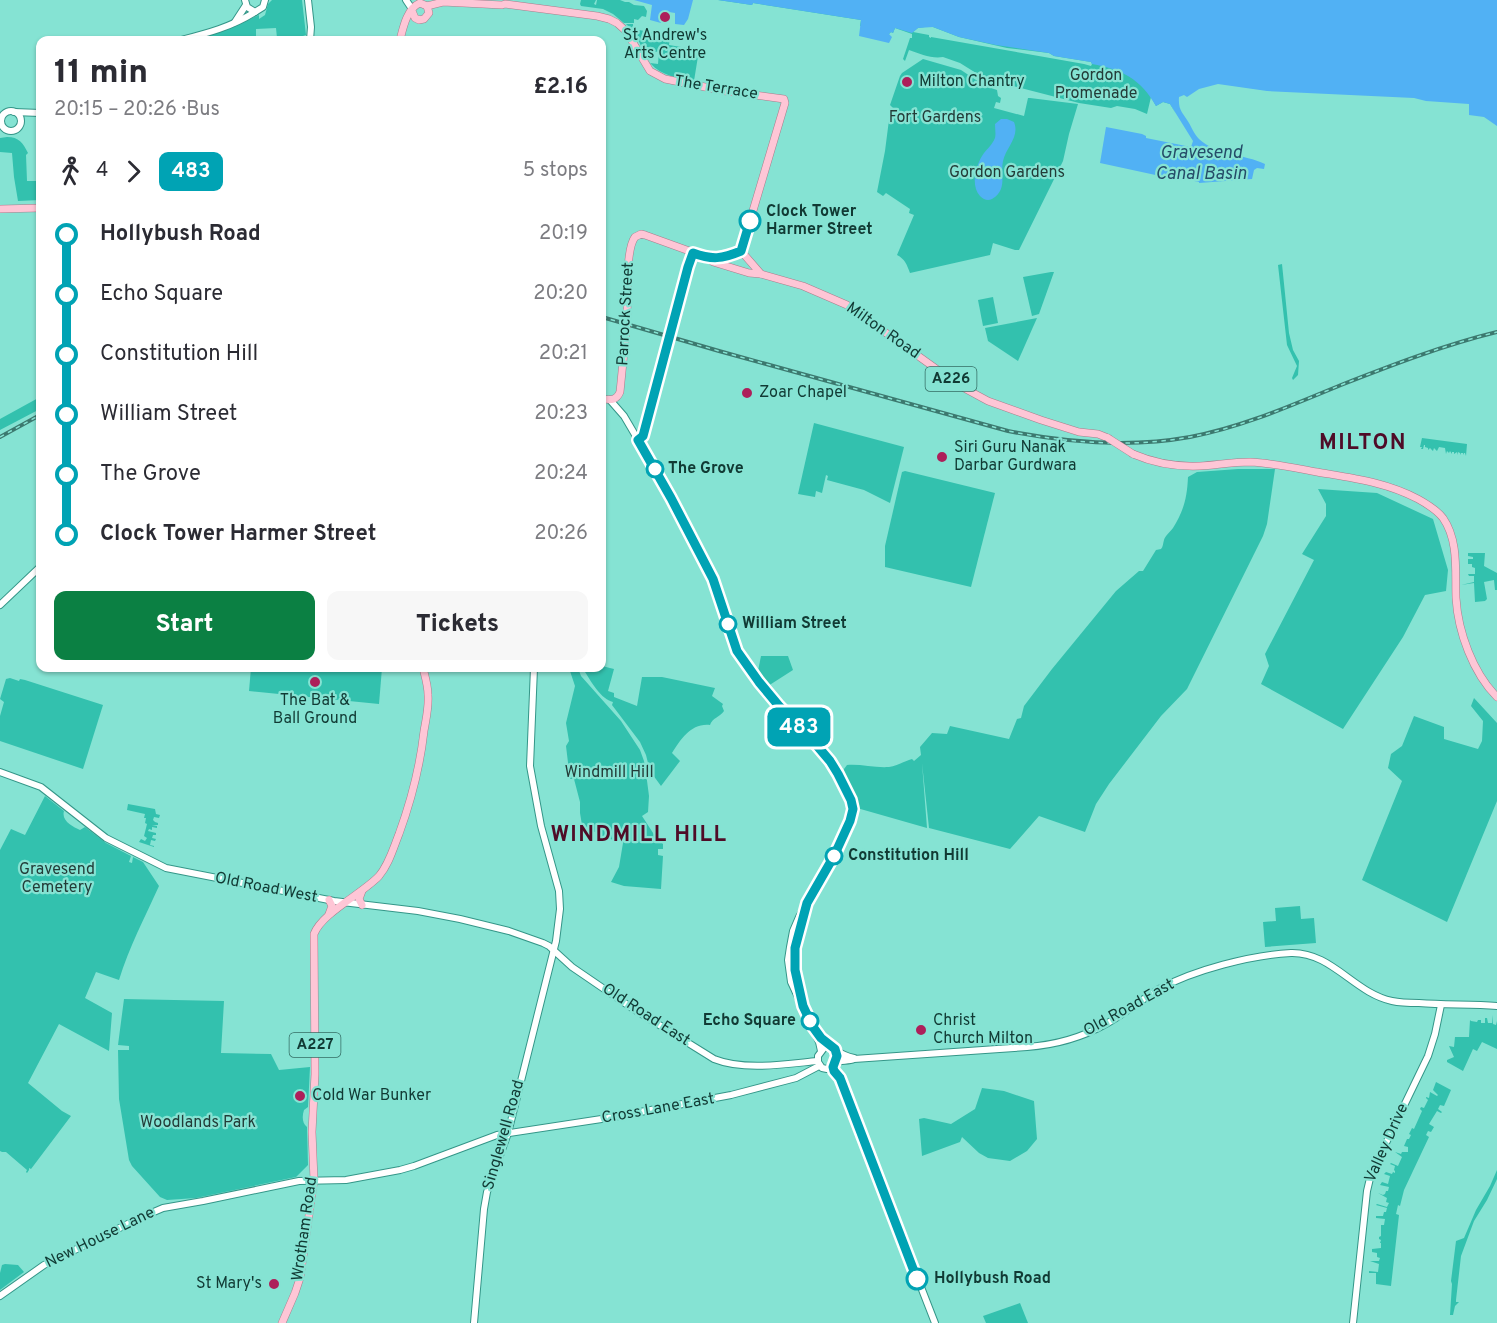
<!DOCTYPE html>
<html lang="en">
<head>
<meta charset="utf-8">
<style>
	:root { --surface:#fff; --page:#f7f7f7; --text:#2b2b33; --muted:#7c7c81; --accent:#0b8043 }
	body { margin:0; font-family:Overpass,sans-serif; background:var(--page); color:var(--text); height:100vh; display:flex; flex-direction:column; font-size:22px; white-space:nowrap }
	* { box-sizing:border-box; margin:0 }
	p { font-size:20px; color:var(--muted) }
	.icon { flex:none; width:33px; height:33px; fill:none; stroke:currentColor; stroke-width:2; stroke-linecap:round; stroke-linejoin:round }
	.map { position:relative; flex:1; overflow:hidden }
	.drawer { position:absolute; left:36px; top:36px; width:570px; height:636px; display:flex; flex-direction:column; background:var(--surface); border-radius:12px; box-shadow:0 2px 4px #0004 }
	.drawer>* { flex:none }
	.badge { padding:0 12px; border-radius:9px; font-size:21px; line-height:39px }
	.map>.badge { position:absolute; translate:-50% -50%; box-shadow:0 0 0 3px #fff }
	.legs { display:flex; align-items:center; gap:9px; height:66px; padding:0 18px; font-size:20px }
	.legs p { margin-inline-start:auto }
	.head { display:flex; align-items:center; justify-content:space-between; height:102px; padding:0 18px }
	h1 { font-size:33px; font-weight:800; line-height:45px }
	.action { display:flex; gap:12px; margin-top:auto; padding:12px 18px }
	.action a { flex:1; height:69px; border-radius:12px; background:var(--accent); color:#fff; font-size:24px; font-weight:800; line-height:69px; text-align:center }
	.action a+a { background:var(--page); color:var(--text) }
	ul { padding:0 18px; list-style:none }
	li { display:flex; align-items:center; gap:21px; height:60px; font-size:22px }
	li i { display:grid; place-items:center; width:9px; height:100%; margin:0 8px; background:currentColor }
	li i::after { content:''; width:15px; height:15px; margin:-8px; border:4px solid; border-radius:50%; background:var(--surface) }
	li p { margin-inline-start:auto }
	li:first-child i { background:linear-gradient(#0000 50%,currentColor 0) }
	li:last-child i { background:linear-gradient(currentColor 50%,#0000 0) }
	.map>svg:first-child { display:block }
	.green { fill:#33c1ae; fill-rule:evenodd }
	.water { fill:#51b1f4 }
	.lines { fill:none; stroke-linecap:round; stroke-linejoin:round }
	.secondary-casing { stroke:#349688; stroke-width:8 }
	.primary-casing { stroke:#ab7c8b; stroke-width:8 }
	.secondary { stroke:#fff; stroke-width:6 }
	.primary { stroke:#fec6d6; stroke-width:7 }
	.rail-casing { stroke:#3c796f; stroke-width:4 }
	.rail { stroke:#85e3d3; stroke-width:1.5; stroke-dasharray:4.5; stroke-linecap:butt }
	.primary-bridge-casing { stroke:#ab7c8b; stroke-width:8; stroke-linecap:butt }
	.primary-bridge { stroke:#fec6d6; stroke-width:7 }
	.line-1-casing { stroke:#fff; stroke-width:14 }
	.line-1 { stroke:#00a3b4; stroke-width:9 }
	.poi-dot { fill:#ad1f5a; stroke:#85e3d3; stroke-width:2 }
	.stop-1-dot { fill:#fff; stroke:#00a3b4; stroke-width:3 }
	.labels { text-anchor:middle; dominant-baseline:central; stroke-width:4.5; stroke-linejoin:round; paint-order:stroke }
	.shield { fill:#85e3d3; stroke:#346d64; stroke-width:1.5 }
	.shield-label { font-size:15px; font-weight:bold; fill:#113a34 }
	.poi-label { font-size:16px; fill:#113a34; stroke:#85e3d3; text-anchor:start }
	.park-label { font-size:16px; fill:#233c38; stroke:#85e3d3 }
	.street-label { font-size:16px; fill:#113a34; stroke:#85e3d3 }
	.stop-label { font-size:16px; font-weight:bold; fill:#113a34; stroke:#85e3d3; text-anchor:start }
	.water-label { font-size:18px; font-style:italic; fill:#254c68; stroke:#85e3d3 }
	.district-label { font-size:22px; font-weight:bold; letter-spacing:1.5px; fill:#4f0c27; stroke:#85e3d3 }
</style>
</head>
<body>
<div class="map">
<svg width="1497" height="1323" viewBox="0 0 1497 1323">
	<rect width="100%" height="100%" fill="#85e3d3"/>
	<g class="green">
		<polygon points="272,0 302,0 306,35 297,38 277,38 276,28 256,29 256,40 250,40 249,39 189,40 222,31 259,15 259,19 265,15 268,4"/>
		<polygon points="581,0 596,0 594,4 596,5 597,0 620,0 625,2 629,2 634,5 644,6 647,11 646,17 642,16 638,20 634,19 634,23 624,23 613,14 603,9 581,6 580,4"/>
		<path d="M718 0H1113L1176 114 1170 104 1163 102 1156 106 1151 97 1147 114 1135 109 1117 106 1111 108 1079 103 990 80 984 78 960 63 943 57C932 59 920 54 909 50L905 61 903 59 910 38H912V34L895 28 893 33 891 32 889 34 860 26 861 20 753 3 752 5ZM925 27H933L959 37 1007 48 1049 53 1054 56 1091 62 1092 64 1091 66 1084 64 931 37V38L929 37V35L913 32 918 28Z"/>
		<path d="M626 24H633V29L668 35 670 36 669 45 699 50 694 81C677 78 662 76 650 63L658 64 659 52 643 50 635 33Z"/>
		<path d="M923 59 961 70 985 86 997 90 998 96 1001 98 1000 103 996 102 994 108 1024 116 1028 98H1030L1078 104 1069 134 1063 161 1019 250H1015L993 243 990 255 910 273C907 265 905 259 897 255L914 215 909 213 910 209 886 193 883 196 877 192 885 151 890 112 894 109 890 105 900 76 902 73Z"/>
		<path d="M7 137C19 137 23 143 28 153L26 155 27 181H40V200L18 201 14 177 12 153 0 152V138Z"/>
		<polygon points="1282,264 1289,333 1293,350 1299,361 1298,375 1293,380 1292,378 1297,366 1287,345 1278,265"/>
		<polygon points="1051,272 1054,272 1039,314 1032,316 1023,277"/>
		<polygon points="993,297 998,323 983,326 978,300"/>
		<polygon points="1037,318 1018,361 988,341 985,328"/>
		<polygon points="40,397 40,409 0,430 0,419"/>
		<polygon points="814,423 904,447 890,503 864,490 827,480 828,476 826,475 822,493 816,491 815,497 798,494"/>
		<polygon points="1422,438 1467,444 1466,456 1465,453 1464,453 1463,455 1463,453 1461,453 1460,455 1460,453 1458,452 1457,455 1457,452 1454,454 1454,452 1452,452 1452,454 1450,451 1449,453 1447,451 1446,454 1445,448 1439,447 1437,451 1434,448 1433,451 1430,448 1428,450 1428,448 1425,447 1425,445 1424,445 1423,449 1421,449 1422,447 1420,447"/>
		<path d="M1238 469H1275L1267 524 1263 536 1187 689 1161 716 1109 784 1096 804 1085 832 1039 816 1010 849 929 828 922 763 927 828 857 808 856 796H855L845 777 846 776 843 774 844 769 847 765C861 764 875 768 889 767 897 766 905 761 912 759L914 761 921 755 920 747 932 733 947 734 950 726 1009 739 1017 719 1021 718 1024 706 1052 669 1116 591 1139 571H1143L1156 550 1161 549C1163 547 1163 543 1164 540 1165 536 1170 532 1173 528 1184 510 1187 498 1188 477L1197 472Z"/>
		<polygon points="905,471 995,493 971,587 885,567 885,546 902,472"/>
		<polygon points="1318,489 1377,493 1433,519 1448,570 1446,591 1425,595 1403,637 1343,729 1261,684 1269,666 1265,654 1314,560 1302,554 1326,516 1326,504"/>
		<polygon points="1468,553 1485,553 1484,566 1497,573 1497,590 1495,590 1494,580 1484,582 1487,599 1485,601 1475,602 1474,583 1461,585 1474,582 1474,576 1469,576 1468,574 1475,574 1475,568 1472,567 1472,564 1468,564 1468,559 1473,559 1473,557 1468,556"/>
		<polygon points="761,656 788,656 793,670 768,686 758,671"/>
		<path d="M602 666 614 669 608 691 614 693V697L637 706 642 677H662L715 688 712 696 723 704 722 706 724 711C720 717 712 718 710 725 691 723 681 739 672 753L680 761 661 786 650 771 646 755 640 742 612 705 613 702C601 699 592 683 585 672L587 671 586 669H584L583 668H602Z"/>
		<polygon points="251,668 382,668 379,704 249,691"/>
		<polygon points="569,668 578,668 581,676 621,721 640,750 644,761 646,773 649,796 648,812 642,816 655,836 663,844 663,849 658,849 658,855 663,856 661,889 624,886 611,882 619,867 623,843 604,837 582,825 580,813 580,802 574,779 570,779 566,746 569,741 566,723 575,686"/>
		<polygon points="10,678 19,681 20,679 25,680 103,705 83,769 0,741 0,716 4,702 0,699 6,679"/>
		<polygon points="1474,698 1497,723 1497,801 1447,922 1362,880 1402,781 1388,768 1391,754 1402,746 1414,716 1444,727 1444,739 1478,749 1482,741 1483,721 1471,706"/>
		<path d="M45 796 64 811C61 821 73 827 80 830L85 827 106 843 131 856 129 862 132 863 133 857 143 862 159 886C145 917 129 947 119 980L96 972 85 998 112 1013 109 1051 59 1024 28 1083 62 1111 71 1116 31 1169 29 1168V1170L27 1173 26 1172 27 1170 6 1152H2L0 1151V850L11 829 25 835Z"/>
		<polygon points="128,804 155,809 156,814 160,815 159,818 154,817 153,820 155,822 158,823 158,825 152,825 157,826 157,828 152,827 152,830 149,829 148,831 156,833 156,835 153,835 152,838 156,839 155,841 151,840 150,845 154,846 154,847 139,842 141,839 145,841 147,838 144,836 147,824 145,823 146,818 144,818 145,814 127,810"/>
		<polygon points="1300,906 1301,919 1314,918 1316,943 1265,947 1263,922 1276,921 1275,908"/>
		<path d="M124 999 224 1001 221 1053 271 1054 279 1070 310 1067 308 1107 304 1110C302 1116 302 1123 307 1127L308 1165 296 1177 196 1198 167 1200 160 1197 132 1166 129 1160 119 1099 118 1050H129V1046L118 1045Z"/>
		<polygon points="1492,1015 1493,1024 1496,1025 1497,1021 1497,1049 1482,1042 1477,1051 1473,1049 1463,1071 1447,1062 1447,1060 1454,1057 1449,1046 1454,1047 1455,1037 1469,1037 1470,1020 1471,1021 1477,1022 1478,1020 1481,1020 1481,1023 1485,1023 1485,1018 1487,1018 1488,1023 1492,1023"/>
		<polygon points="1436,1082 1451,1090 1444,1106 1440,1105 1438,1109 1442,1112 1441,1113 1437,1111 1429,1124 1434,1127 1431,1132 1428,1131 1426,1135 1429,1137 1404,1190 1400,1206 1398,1205 1396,1214 1399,1215 1391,1286 1376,1284 1376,1273 1369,1273 1369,1271 1378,1272 1379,1264 1370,1261 1379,1261 1380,1258 1377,1257 1377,1253 1372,1252 1372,1249 1381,1248 1381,1243 1380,1243 1381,1240 1379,1239 1379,1237 1381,1236 1381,1225 1384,1225 1385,1219 1376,1218 1376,1216 1383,1216 1384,1212 1386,1212 1387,1208 1376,1205 1377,1204 1387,1207 1389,1203 1386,1202 1387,1198 1378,1193 1383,1195 1385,1194 1386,1191 1388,1191 1389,1187 1380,1185 1382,1182 1388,1184 1390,1176 1384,1174 1386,1172 1392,1174 1393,1172 1395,1173 1395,1171 1394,1170 1395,1166 1390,1164 1391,1163 1398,1166 1402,1157 1395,1152 1401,1154 1402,1152 1408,1152 1408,1147 1404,1146 1407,1139 1409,1139 1411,1135 1409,1134 1412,1128 1414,1129 1422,1111 1420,1109 1421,1107 1424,1108 1428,1100 1426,1098 1426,1097 1429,1098 1430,1092 1437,1096 1438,1095 1433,1090"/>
		<polygon points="982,1088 1004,1091 1034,1101 1037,1139 1027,1151 1010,1161 988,1158 979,1153 962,1137 960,1142 922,1156 919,1119 924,1118 951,1124 975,1109"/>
		<polygon points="1497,1170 1497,1179 1487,1200 1474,1221 1461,1256 1456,1300 1456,1302 1459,1302 1455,1306 1453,1315 1450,1315 1452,1284 1451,1281 1456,1241 1464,1238 1476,1210 1490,1186"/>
		<polygon points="5,1264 18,1265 24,1272 0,1290 0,1273 2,1265"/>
		<polygon points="1020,1303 1028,1323 986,1323 983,1316"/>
	</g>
	<g class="water">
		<polygon points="634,0 693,0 688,19 684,25 675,24 675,13 663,11 661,23 650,20 652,5"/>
		<path d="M718 0H1497V126L1484 117 1469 115V104L1426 101 1414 98 1267 91 1218 84 1199 89 1187 97 1184 95 1179 97C1178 111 1183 113 1189 123 1192 128 1194 134 1199 139 1216 155 1244 154 1265 164L1264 169 1257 168 1254 170 1252 179 1199 183V182L1172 176 1174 179 1100 163 1106 127 1142 134 1146 136V138L1191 147 1193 141 1170 104 1163 102 1156 106C1141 79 1121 69 1092 64L1091 62 1054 56 1049 53 996 45 959 37 933 27 918 28 912 33 895 28 893 33 891 32 889 34 892 37 889 43 859 36 861 20 753 3 752 5Z"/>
		<path d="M1001 119H1007L1014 122C1020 137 1006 147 1003 161 1000 174 1008 190 992 199 988 201 984 200 980 196 970 185 976 164 984 153 988 148 992 145 995 138 996 134 995 129 995 124Z"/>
	</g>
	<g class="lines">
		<g class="secondary-casing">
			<g id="secondary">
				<polyline points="245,0 247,7 255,12 263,7 265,0"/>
				<polyline points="308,0 311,27 310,40"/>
				<polyline points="406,0 412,9"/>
				<polyline points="235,22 246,5"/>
				<path d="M181 40C208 33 231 27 255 12"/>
				<circle cx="11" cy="121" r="10"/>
				<polyline points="14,112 40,113"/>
				<polyline points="610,400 624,416 661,479 713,579 737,652 759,682 779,707 813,741 829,761 838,774 851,800 853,809 851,821 834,856 799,917 793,931 790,947 788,960 791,982 819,1042 821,1051"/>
				<polyline points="0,605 40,567"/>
				<path d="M0 772 41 787 106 838 166 868 334 901 418 911 460 919 509 931 543 943 549 946 572 967 632 1008 714 1059C744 1071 786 1064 817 1061"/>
				<polyline points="802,1000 795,970 795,948 804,913"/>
				<path d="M818 1034C827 1045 840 1055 854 1058"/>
				<polyline points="824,1048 818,1056 818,1062 822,1068 827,1069"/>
				<path d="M834 1064C839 1059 847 1062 854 1059L1027 1047C1055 1045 1081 1038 1106 1024 1124 1014 1141 1000 1159 989 1194 970 1251 955 1291 953 1332 952 1354 993 1392 1001 1401 1003 1410 1003 1419 1003 1445 1005 1471 1004 1497 1006"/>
				<polyline points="833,1065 834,1071 839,1078 843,1087 935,1323"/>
				<polyline points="0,1296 44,1265 142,1217 163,1208 203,1201 299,1181 346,1180 400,1170 414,1166 497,1135 608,1118 731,1095 796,1078 819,1066"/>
				<polyline points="474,1323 484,1209 487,1192 508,1133 556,941 560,909 559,891 541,826 530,766 534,668"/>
				<polyline points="1353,1323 1367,1191 1371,1174 1428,1056 1435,1034 1441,1005"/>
			</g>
		</g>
		<g class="primary-casing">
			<g id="primary">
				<polyline points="427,6 443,2 502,5 505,4 597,16 609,19 617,23 626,31 650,71 665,79 725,91 784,99 785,103 741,251"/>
				<polyline points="412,11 415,18 419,20 424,19 429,13 427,6"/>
				<path d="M400 40C403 28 407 8 420 3L427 6"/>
				<polyline points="0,209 40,208"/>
				<polyline points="741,251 761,274"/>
				<polyline points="709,258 720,258 741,251"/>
				<path d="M627 320C628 301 625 250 635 237L641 234 645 235 706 257 713 262 749 273 761 274 803 286 847 305 942 373 964 388 988 401 1041 420 1079 432 1098 434 1108 438"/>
				<path d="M602 399C611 400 616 401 620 392L626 331"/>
				<path d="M1133 454C1154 463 1177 467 1200 466 1216 465 1233 462 1250 462 1273 463 1295 468 1317 472 1352 478 1386 482 1418 499 1427 504 1437 510 1443 518 1459 541 1455 572 1456 598 1458 632 1473 673 1497 697"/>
				<polyline points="362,891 359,899 362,905"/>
				<polyline points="329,914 332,906 329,900"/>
				<path d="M282 1323 295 1293 300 1278 314 1180 312 1132 315 1074 314 934C322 913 362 894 379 876 389 864 393 849 399 834 411 801 420 767 424 731 426 719 429 707 428 695 428 686 425 676 423 668"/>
			</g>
		</g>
		<use href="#secondary" class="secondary"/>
		<use href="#primary" class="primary"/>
		<g class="rail-casing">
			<g id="rail">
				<path d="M602 317 719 351 1008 431C1069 443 1129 448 1190 437 1243 427 1292 405 1341 385 1392 365 1444 345 1497 332"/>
				<polyline points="0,437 40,415"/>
			</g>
		</g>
		<use href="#rail" class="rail"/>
		<g class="primary-bridge-casing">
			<g id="primary-bridge">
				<polyline points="626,331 627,320"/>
				<polyline points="1108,438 1133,454"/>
			</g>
		</g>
		<use href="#primary-bridge" class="primary-bridge"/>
	</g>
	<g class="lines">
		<g class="line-1-casing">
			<path id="line-1" d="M750 221 741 251C722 259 712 260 693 253L688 267 643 436 638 440 671 498 713 579 737 651 759 682 779 706 813 741 830 761 838 774 851 800 853 809 850 821 834 856 807 903 795 948V970L803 1006 813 1027 821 1038 835 1049 837 1056 833 1067 834 1071 840 1078 917 1279"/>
		</g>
		<use href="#line-1" class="line-1"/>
	</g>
	<g class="poi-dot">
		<circle cx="665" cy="17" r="6"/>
		<circle cx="907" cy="82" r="6"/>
		<circle cx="747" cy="393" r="6"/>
		<circle cx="942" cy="457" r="6"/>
		<circle cx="315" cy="682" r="6"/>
		<circle cx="921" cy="1030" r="6"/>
		<circle cx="300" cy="1096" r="6"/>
		<circle cx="274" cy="1284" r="6"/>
	</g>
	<g class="stop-1-dot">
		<circle cx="750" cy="221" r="10"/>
		<circle cx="655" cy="469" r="8"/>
		<circle cx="728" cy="624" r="8"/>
		<circle cx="834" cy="856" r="8"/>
		<circle cx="810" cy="1021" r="8"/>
		<circle cx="917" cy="1279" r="10"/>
	</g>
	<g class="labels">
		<g class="shield">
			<rect x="925.5" y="367" width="51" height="24" rx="4.5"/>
			<rect x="289.5" y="1033" width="51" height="24" rx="4.5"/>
		</g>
		<g class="shield-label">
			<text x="951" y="379">A226</text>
			<text x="315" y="1045">A227</text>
		</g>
		<g class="poi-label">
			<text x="665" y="36" text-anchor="middle">St Andrew's<tspan x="665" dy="18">Arts Centre</tspan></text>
			<text x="919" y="82">Milton Chantry</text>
			<text x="759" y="393">Zoar Chapel</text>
			<text x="954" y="448">Siri Guru Nanak<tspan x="954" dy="18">Darbar Gurdwara</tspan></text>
			<text x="315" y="701" text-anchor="middle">The Bat &amp;<tspan x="315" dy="18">Ball Ground</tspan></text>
			<text x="933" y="1021">Christ<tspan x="933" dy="18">Church Milton</tspan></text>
			<text x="312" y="1096">Cold War Bunker</text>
			<text x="262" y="1284" text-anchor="end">St Mary's</text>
		</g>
		<g class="park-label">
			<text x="1096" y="76">Gordon<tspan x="1096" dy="18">Promenade</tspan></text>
			<text x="935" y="118">Fort Gardens</text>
			<text x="1007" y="173">Gordon Gardens</text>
			<text x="609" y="773">Windmill Hill</text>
			<text x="57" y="870">Gravesend<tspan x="57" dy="18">Cemetery</tspan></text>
			<text x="198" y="1123">Woodlands Park</text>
		</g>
		<g class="street-label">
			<text transform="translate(716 88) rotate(9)">The Terrace</text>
			<text transform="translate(626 314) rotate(-87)">Parrock Street</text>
			<text transform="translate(883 331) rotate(35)">Milton Road</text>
			<text transform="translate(266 888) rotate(11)">Old Road West</text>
			<text transform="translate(1129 1008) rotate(-29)">Old Road East</text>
			<text transform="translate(646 1015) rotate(33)">Old Road East</text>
			<text transform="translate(658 1109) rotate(-10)">Cross Lane East</text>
			<text transform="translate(504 1135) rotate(-74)">Singlewell Road</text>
			<text transform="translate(1387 1143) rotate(-66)">Valley Drive</text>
			<text transform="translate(305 1229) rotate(-82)">Wrotham Road</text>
			<text transform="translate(100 1238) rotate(-26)">New House Lane</text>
		</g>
		<g class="stop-label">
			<text x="766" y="212">Clock Tower<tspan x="766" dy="18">Harmer Street</tspan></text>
			<text x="668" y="469">The Grove</text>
			<text x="742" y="624">William Street</text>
			<text x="848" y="856">Constitution Hill</text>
			<text x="796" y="1021" text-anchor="end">Echo Square</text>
			<text x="934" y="1279">Hollybush Road</text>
		</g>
		<g class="water-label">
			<text x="1201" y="153">Gravesend<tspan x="1201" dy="21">Canal Basin</tspan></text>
		</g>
		<g class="district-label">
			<text x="1363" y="443">MILTON</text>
			<text x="639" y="835">WINDMILL HILL</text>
		</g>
	</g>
</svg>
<b class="badge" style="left:799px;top:727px;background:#00a3b4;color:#fff">483</b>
<section class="drawer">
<div class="head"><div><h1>11 min</h1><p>20:15 – 20:26 · Bus</p></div><b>£2.16</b></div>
<div class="legs"><svg class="icon" aria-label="walk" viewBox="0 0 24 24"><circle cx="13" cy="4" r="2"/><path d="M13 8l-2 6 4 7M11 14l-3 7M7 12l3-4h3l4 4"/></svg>4<svg class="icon" aria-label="forward" viewBox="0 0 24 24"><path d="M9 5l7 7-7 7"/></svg><b class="badge" style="background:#00a3b4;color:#fff">483</b><p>5 stops</p></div>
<ul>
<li><i style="color:#00a3b4"></i><b>Hollybush Road</b><p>20:19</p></li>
<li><i style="color:#00a3b4"></i><span>Echo Square</span><p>20:20</p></li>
<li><i style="color:#00a3b4"></i><span>Constitution Hill</span><p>20:21</p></li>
<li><i style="color:#00a3b4"></i><span>William Street</span><p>20:23</p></li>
<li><i style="color:#00a3b4"></i><span>The Grove</span><p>20:24</p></li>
<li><i style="color:#00a3b4"></i><b>Clock Tower Harmer Street</b><p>20:26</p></li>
</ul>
<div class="action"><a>Start</a><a>Tickets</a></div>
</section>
</div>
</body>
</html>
